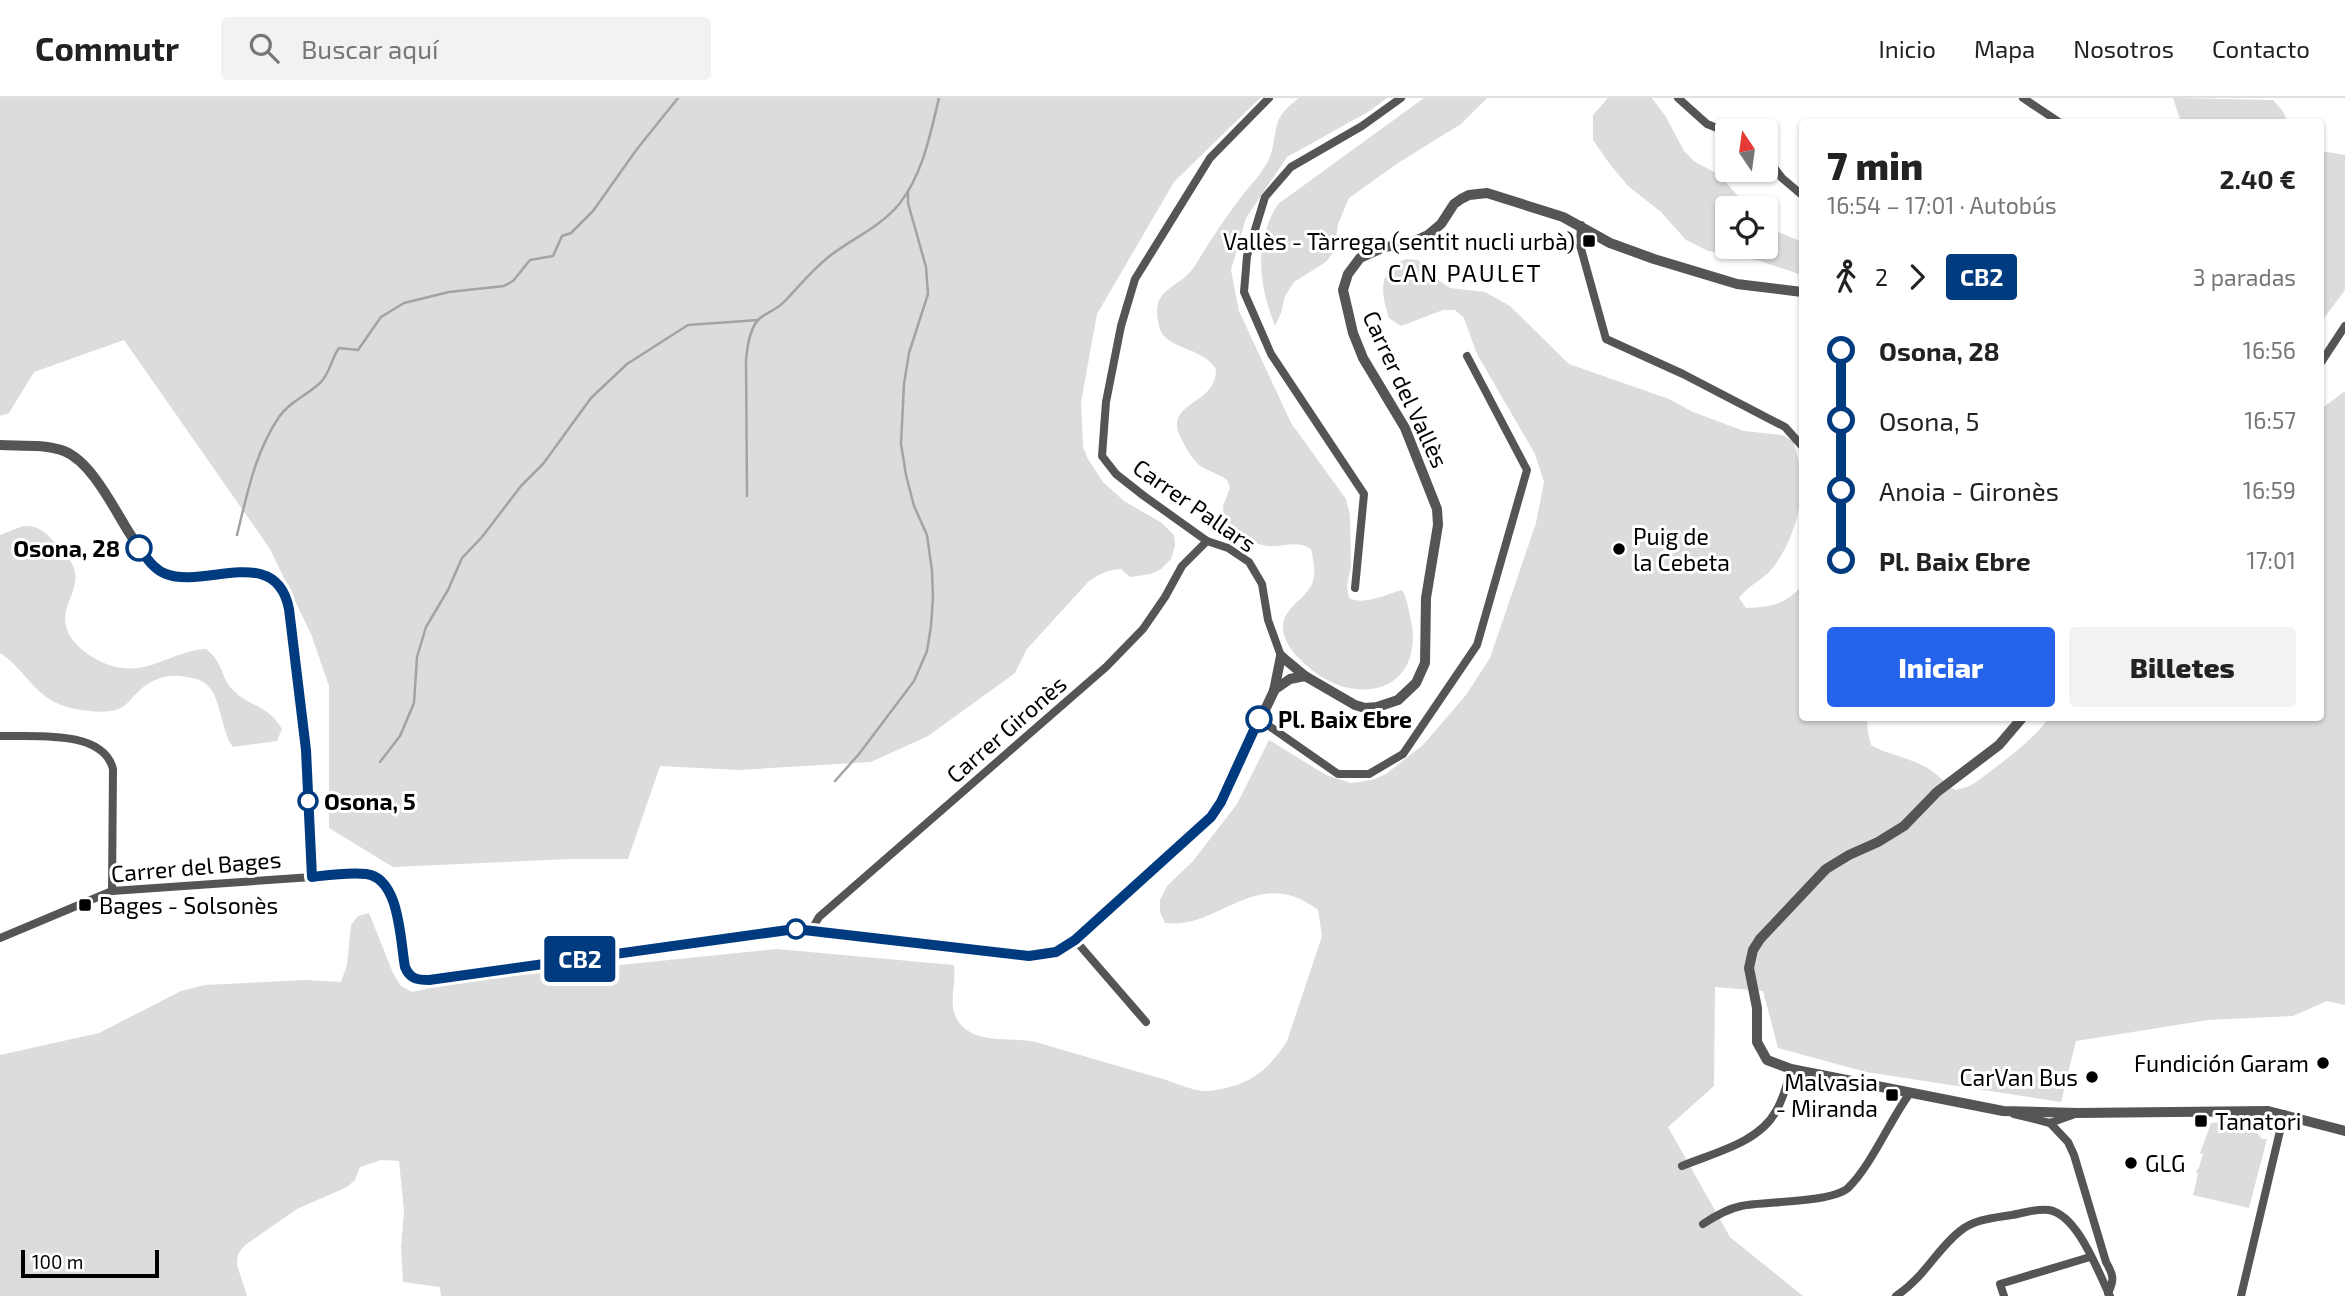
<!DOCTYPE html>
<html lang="es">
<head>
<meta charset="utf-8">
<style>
	:root { --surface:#fff; --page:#f2f2f2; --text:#222; --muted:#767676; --line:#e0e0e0; --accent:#2563eb }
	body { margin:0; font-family:"Exo 2",sans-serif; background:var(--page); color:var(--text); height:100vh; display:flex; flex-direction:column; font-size:26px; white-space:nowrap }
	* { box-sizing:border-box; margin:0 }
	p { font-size:23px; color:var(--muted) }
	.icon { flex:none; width:38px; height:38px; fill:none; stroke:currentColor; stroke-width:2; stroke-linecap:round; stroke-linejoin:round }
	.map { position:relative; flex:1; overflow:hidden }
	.sheet { position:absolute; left:1799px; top:21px; width:525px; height:602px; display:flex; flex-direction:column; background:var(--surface); border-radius:7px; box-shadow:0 2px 5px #0004 }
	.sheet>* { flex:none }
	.badge { padding:0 14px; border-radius:5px; font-size:24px; line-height:46px }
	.needle { width:46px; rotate:347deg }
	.buttons { position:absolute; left:1715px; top:21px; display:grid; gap:14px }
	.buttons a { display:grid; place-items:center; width:63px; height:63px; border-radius:7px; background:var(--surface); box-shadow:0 2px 5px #0004; font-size:35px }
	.scale { position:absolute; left:21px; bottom:18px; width:138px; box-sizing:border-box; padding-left:7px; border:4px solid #000; border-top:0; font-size:19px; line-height:24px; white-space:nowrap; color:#000; -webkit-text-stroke:5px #fff; paint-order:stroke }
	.map>.badge { position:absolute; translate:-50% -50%; box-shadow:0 0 0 4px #fff }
	.legs { display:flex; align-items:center; gap:10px; height:77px; padding:0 28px; font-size:23px }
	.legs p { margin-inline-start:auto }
	.headline { display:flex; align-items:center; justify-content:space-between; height:119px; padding:0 28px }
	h1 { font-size:38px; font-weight:800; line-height:52px }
	.primary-button { display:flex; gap:14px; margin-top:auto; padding:14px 28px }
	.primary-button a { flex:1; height:80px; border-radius:7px; background:var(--accent); color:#fff; font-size:28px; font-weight:800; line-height:80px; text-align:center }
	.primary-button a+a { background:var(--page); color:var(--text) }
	ul { padding:0 28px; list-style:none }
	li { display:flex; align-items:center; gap:24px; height:70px; font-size:26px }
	li i { display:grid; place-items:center; width:10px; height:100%; margin:0 9px; background:currentColor }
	li i::after { content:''; width:18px; height:18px; margin:-9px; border:5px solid; border-radius:50%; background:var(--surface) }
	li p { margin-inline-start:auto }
	li:first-child i { background:linear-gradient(#0000 50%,currentColor 0) }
	li:last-child i { background:linear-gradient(currentColor 50%,#0000 0) }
	header { display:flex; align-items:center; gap:42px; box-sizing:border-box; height:98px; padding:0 35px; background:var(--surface); border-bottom:2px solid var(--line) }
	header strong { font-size:33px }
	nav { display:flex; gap:38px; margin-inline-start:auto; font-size:24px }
	.search { width:490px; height:63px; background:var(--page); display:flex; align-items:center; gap:18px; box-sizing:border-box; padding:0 24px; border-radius:7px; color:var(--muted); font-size:26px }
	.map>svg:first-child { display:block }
	.green { fill:#dcdcdc }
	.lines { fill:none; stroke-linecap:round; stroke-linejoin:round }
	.stream { stroke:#a3a3a3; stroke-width:2.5 }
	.minor { stroke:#555; stroke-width:8 }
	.tertiary { stroke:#555; stroke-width:10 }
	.line-1-casing { stroke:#fff; stroke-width:16 }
	.line-1 { stroke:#003b80; stroke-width:10 }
	.poi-dot { fill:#000; stroke:#fff; stroke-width:2.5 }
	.stop-1-dot { fill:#fff; stroke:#003b80; stroke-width:3.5 }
	.labels { text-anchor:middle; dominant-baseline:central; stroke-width:6; stroke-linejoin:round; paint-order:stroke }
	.poi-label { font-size:23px; fill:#000; stroke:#fff; text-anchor:end }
	.street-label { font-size:23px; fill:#000; stroke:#fff }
	.stop-label { font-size:23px; font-weight:bold; fill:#000; stroke:#fff; text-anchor:start }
	.neighbourhood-label { font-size:24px; letter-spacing:2px; fill:#000; stroke:#fff }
</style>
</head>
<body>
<header>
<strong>Commutr</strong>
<div class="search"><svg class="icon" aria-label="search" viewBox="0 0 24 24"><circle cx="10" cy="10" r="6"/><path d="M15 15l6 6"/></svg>Buscar aquí</div>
<nav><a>Inicio</a><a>Mapa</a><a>Nosotros</a><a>Contacto</a></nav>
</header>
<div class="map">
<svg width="2345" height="1198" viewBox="0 0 2345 1198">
	<rect width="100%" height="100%" fill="#fff"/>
	<g class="green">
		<path d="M0 0H1260L1174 84 1097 216 1081 304 1083 349 1088 361 1103 384 1124 403 1162 425 1174 437 1175 448 1171 461 1161 471 1151 476 1130 479 1121 471C1107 472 1100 476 1089 483L1027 551 1015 575 928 638 871 664 739 672 660 668 628 761H570L393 769 329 730V588L311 536 270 451 124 242 34 274 9 315 0 318Z"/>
		<path d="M1299 0H1387L1368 14 1287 59 1246 120 1231 172 1239 213 1291 325 1346 401 1350 417 1351 467 1347 488 1349 500C1365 508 1386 496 1402 492 1407 500 1408 509 1410 518 1428 593 1356 613 1306 567 1296 558 1285 547 1283 532 1281 509 1307 502 1313 483 1316 472 1313 461 1311 451 1297 441 1283 450 1267 448 1253 445 1238 440 1225 433L1223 408 1230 390 1227 382C1218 375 1206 373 1198 366 1191 359 1186 350 1182 342 1160 303 1217 309 1216 271 1202 248 1164 252 1159 228 1149 187 1180 193 1196 166 1210 143 1225 120 1241 99 1250 88 1260 77 1267 65 1275 51 1273 38 1278 24 1281 14 1291 6 1299 0Z"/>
		<path d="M1424 0H1487L1461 26 1398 65 1349 100 1338 126 1334 154 1326 164 1294 184 1285 198 1281 215 1275 228C1259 186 1253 146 1278 106Z"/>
		<polygon points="1608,0 1652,0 1666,19 1684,53 1695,64 1720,77 1748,110 1727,110 1727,149 1766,149 1766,125 1776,133 1802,144 1802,177 1760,163 1708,153 1686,142 1661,114 1628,88 1609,65 1593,42 1593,17"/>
		<polygon points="2173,0 2273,2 2282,12 2288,24 2181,24"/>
		<polygon points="2321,53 2345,57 2345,192 2321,224"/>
		<path d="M1406 161 1418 162 1428 175 1450 190 1485 194 1510 208 1569 266 1669 301 1693 314 1744 333 1782 337 1793 343C1808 385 1801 430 1775 467 1766 481 1749 486 1739 500L1746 510C1773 509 1783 507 1802 488V620H1867L1868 635 1871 647C1890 658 1910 659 1929 671 1939 677 1945 686 1955 692 1963 690 1970 689 1976 684 1995 670 2038 639 2048 620H2320L2321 311 2345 293V907L2327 903 2293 918 2208 922 2076 943 2061 1004 1866 974 1778 950 1763 893 1715 889 1714 988 1668 1029 1730 1139 1803 1198H441L440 1189 403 1184 401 1150 404 1113 399 1063 381 1062 360 1069 355 1082 347 1089 297 1111 245 1147 238 1156 237 1167 247 1198H0V957L99 935 181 893 205 887 305 882 341 884 347 867 351 827 358 818 369 815 393 875 401 888 412 894 465 883 777 851 954 867C957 887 945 911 962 928 981 947 1015 938 1039 945 1080 957 1121 969 1163 981 1176 985 1195 994 1209 993 1247 988 1266 976 1287 943L1322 838 1318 812C1257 765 1220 832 1165 825L1160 814V802L1167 788 1193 763 1237 706 1269 642 1326 677 1351 685 1372 682 1386 676 1423 647 1466 597 1490 560 1536 425 1544 384 1535 356 1477 256 1464 220 1455 212H1443L1401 228 1389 220C1381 194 1377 173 1406 161Z"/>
		<path d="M23 428C37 427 45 433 54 444 62 453 73 462 75 474 78 491 65 505 65 521 65 547 101 568 123 570 152 574 177 552 206 551 224 565 220 578 232 591 249 610 267 605 282 631L277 643 233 649C220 632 222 599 206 586 200 581 193 580 186 579 168 575 151 581 138 594 131 600 127 608 118 611 106 616 88 613 75 611 34 603 29 574 0 555V437Z"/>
		<polygon points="2223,1024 2248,1024 2262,1041 2267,1041 2249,1110 2193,1097 2198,1076 2196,1073 2199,1070 2203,1056 2200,1055 2211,1025"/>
	</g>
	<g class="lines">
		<g class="stream">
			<path d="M747 398 746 262C747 250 750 230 759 221 767 214 778 211 785 203 800 187 813 171 831 157 853 140 882 128 900 105 923 75 930 37 939 0"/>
			<path d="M237 437C247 397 255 354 279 319 290 303 308 297 321 284 331 273 331 261 339 250L358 252 381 219 404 205 449 194 504 188 513 183 530 162 553 158 562 138 571 135 593 113 637 51 678 0"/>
			<polyline points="380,664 400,638 414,605 417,559 426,529 448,492 462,460 482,439 521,388 543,366 591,300 627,266 688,227 758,222"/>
			<polyline points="835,683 859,656 914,583 927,553 931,528 933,499 932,473 927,437 914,408 906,377 901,346 904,286 909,255 928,196 926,169 908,105 908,93"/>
		</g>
		<g class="minor">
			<polyline points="1269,0 1210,60 1135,181 1121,228 1106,304 1102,358 1116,376 1144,398 1207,443 1228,450 1249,464 1262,486 1268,522 1281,558"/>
			<polyline points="1678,0 1707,26 1727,34"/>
			<polyline points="2023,0 2059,24"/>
			<polyline points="1766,59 1782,80 1802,97"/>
			<polyline points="1581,127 1580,147 1606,241 1683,276 1785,329 1802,348"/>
			<polyline points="2320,266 2345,228"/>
			<polyline points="1355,490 1364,396 1271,256 1244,194 1247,158 1265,99 1291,69 1362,28 1401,0"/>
			<polyline points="1259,621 1338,676 1369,676 1403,656 1477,547 1527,372 1467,258"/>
			<path d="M0 638C33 639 103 631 113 671L112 793"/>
			<polyline points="812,831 819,819 1106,569 1143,531 1165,499 1182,468 1207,443"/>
			<polyline points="0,840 112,793 312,779"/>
			<polyline points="1075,842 1146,924"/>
			<polyline points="2014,1016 2050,1025 2075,1016"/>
			<path d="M2050 1025 2068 1044 2074 1057 2106 1164C2113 1176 2115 1182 2108 1195"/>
			<path d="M1682 1068C1713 1055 1759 1045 1776 1013 1784 1000 1787 985 1791 971"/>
			<path d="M1703 1126C1715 1118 1727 1111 1741 1108 1765 1103 1831 1105 1848 1090 1871 1068 1890 1022 1910 995"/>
			<path d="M1896 1198C1924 1180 1936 1152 1960 1133 1975 1121 1994 1120 2012 1117 2024 1115 2037 1110 2049 1112 2078 1117 2098 1174 2110 1198"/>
			<polyline points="2004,1198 2000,1186 2090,1159"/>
			<polyline points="2241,1198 2284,1016"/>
		</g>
		<g class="tertiary">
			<path d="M0 347C20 348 45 346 64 353 92 364 114 411 130 436 138 448 147 464 160 473 197 498 275 439 289 511L306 652 312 779C329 778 348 774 366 776 400 780 400 842 405 869 410 881 418 883 429 882L804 830 938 849 1029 858 1056 854 1075 842 1211 719 1221 704 1274 593 1281 558"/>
			<polyline points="1281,558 1305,578 1355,607 1365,610 1377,609 1398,602 1416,585 1425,565 1426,500 1438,427 1437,411 1405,330 1363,260 1353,235 1343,192 1348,176 1360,160 1382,150 1417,142 1428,137 1441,126 1454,106 1461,101 1469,97 1487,95 1563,119 1610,145 1654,161 1737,186 1802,194"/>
			<polyline points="1274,592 1290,581 1305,578"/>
			<polyline points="2022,620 1999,647 1937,694 1904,728 1878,744 1849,757 1826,771 1760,841 1753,852 1749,870 1757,910 1757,944 1767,962 1791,971 2003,1013 2078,1015 2268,1013 2345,1033"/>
		</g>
	</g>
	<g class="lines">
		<g class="line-1-casing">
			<path id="line-1" d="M139 450C147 460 154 472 166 476 205 491 276 445 289 511L306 652 312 779C329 777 348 774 366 776 400 780 400 842 405 869 410 881 417 882 429 882L795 831 1029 858 1056 854 1075 842 1211 719 1221 704 1259 621"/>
		</g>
		<use href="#line-1" class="line-1"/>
	</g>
	<g class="poi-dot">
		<rect x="1582" y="136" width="14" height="14" rx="3.5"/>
		<circle cx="1619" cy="451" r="7"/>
		<rect x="78" y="800" width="14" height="14" rx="3.5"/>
		<circle cx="2323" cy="965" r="7"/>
		<circle cx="2092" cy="979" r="7"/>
		<rect x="1885" y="990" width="14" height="14" rx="3.5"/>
		<rect x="2194" y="1016" width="14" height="14" rx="3.5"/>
		<circle cx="2131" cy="1065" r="7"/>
	</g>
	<g class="stop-1-dot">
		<circle cx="139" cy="450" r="12"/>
		<circle cx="1259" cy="621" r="12"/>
		<circle cx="308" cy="703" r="9"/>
		<circle cx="796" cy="831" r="9"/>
	</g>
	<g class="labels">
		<g class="poi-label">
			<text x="1575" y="143">Vallès - Tàrrega (sentit nucli urbà)</text>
			<text x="1633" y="438" text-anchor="start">Puig de<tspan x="1633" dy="26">la Cebeta</tspan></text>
			<text x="99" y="807" text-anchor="start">Bages - Solsonès</text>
			<text x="2309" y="965">Fundición Garam</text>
			<text x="2078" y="979">CarVan Bus</text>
			<text x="1878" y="984">Malvasia<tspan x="1878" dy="26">- Miranda</tspan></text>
			<text x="2215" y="1023" text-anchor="start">Tanatori</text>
			<text x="2145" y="1065" text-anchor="start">GLG</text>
		</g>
		<g class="street-label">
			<text transform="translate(1406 291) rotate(65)">Carrer del Vallès</text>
			<text transform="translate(1195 407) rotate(35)">Carrer Pallars</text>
			<text transform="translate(1006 631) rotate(-41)">Carrer Gironès</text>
			<text transform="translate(196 768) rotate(-5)">Carrer del Bages</text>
		</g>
		<g class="stop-label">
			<text x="120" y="450" text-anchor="end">Osona, 28</text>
			<text x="1278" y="621">Pl. Baix Ebre</text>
			<text x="324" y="703">Osona, 5</text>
		</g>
		<g class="neighbourhood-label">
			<text x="1465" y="174">CAN PAULET</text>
		</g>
	</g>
</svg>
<div class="buttons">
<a><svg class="needle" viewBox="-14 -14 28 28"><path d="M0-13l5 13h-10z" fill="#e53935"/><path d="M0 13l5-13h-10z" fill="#767676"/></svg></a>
<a><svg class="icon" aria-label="locate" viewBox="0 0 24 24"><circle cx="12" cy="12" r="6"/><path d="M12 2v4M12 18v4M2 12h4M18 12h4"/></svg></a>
</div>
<div class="scale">100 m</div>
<b class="badge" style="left:580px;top:861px;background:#003b80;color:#fff">CB2</b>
<section class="sheet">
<div class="headline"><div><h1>7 min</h1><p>16:54 – 17:01 · Autobús</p></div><b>2.40 €</b></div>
<div class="legs"><svg class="icon" aria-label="walk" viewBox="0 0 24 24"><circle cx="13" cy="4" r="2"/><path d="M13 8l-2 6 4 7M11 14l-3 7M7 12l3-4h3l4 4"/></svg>2<svg class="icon" aria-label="forward" viewBox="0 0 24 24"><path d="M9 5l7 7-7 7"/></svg><b class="badge" style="background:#003b80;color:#fff">CB2</b><p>3 paradas</p></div>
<ul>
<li><i style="color:#003b80"></i><b>Osona, 28</b><p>16:56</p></li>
<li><i style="color:#003b80"></i><span>Osona, 5</span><p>16:57</p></li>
<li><i style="color:#003b80"></i><span>Anoia - Gironès</span><p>16:59</p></li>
<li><i style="color:#003b80"></i><b>Pl. Baix Ebre</b><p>17:01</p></li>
</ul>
<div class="primary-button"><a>Iniciar</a><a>Billetes</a></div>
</section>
</div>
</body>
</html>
